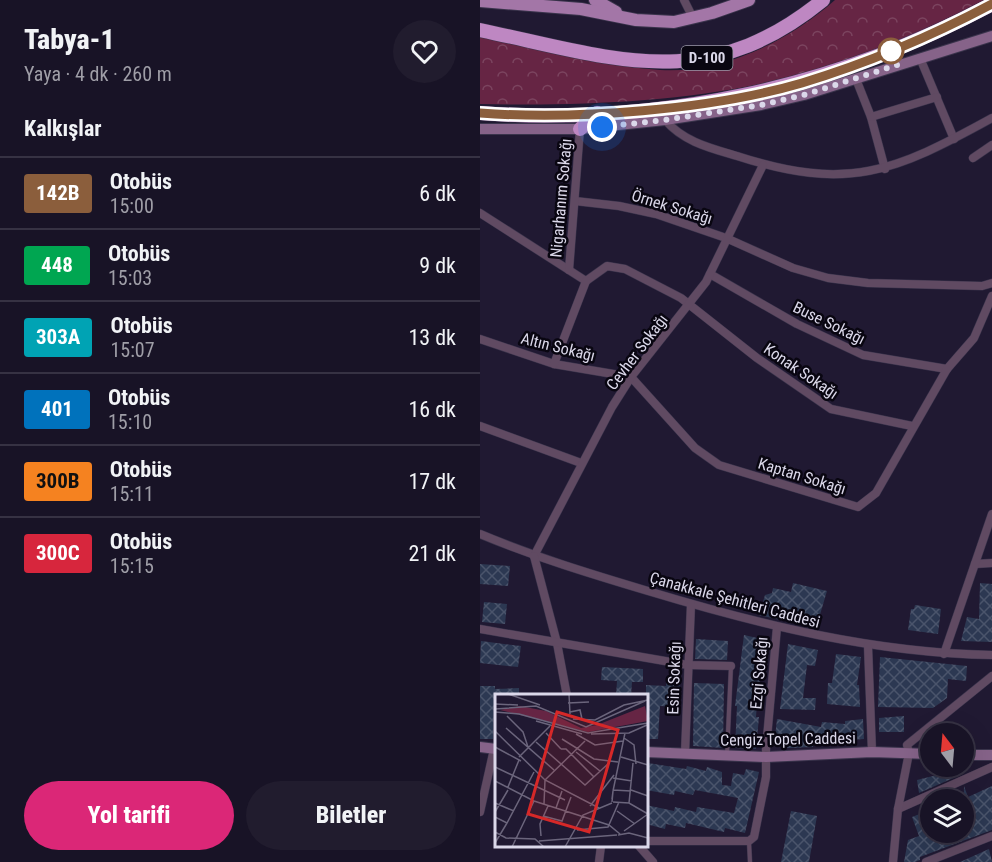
<!DOCTYPE html>
<html lang="tr">
<head>
<meta charset="utf-8">
<style>
	:root { --surface:#181326; --page:#211c2e; --text:#f1f3f6; --muted:#9f9ea7; --line:#363243; --accent:#db2777 }
	body { margin:0; font-family:"Roboto Condensed",sans-serif; background:var(--page); color:var(--text); height:100vh; display:flex; flex-direction:column; font-size:22px; white-space:nowrap }
	* { box-sizing:border-box; margin:0 }
	p { font-size:20px; color:var(--muted) }
	.icon { flex:none; width:33px; height:33px; fill:none; stroke:currentColor; stroke-width:2; stroke-linecap:round; stroke-linejoin:round }
	.map { position:relative; flex:1; overflow:hidden }
	.panel { display:flex; flex-direction:column; background:var(--surface); width:480px }
	.panel>* { flex:none }
	.badge { padding:0 12px; border-radius:4px; font-size:21px; line-height:39px }
	.needle { width:39px; rotate:344deg }
	.controls { position:absolute; left:440px; top:723px; display:grid; gap:12px }
	.controls a { display:grid; place-items:center; width:54px; height:54px; border-radius:50%; background:var(--surface); box-shadow:0 6px 24px #0002,0 0 0 2px var(--line); font-size:30px }
	.you { position:absolute; width:30px; height:30px; margin:-15px; border:4px solid #fff; border-radius:50%; background:#1a73e8; box-shadow:0 0 0 9px #1a73e833 }
	.map>.badge { position:absolute; translate:-50% -50%; box-shadow:0 0 0 3px #fff }
	h2 { padding:0 24px; font-size:22px; line-height:54px }
	.round { display:grid; place-items:center; flex:none; width:63px; height:63px; border-radius:32px; background:var(--page) }
	.summary { display:flex; align-items:center; justify-content:space-between; height:102px; padding:0 24px }
	h1 { font-size:28px; font-weight:800; line-height:45px }
	.action { display:flex; gap:12px; margin-top:auto; padding:12px 24px }
	.action a { flex:1; height:69px; border-radius:36px; background:var(--accent); color:#fff; font-size:24px; font-weight:800; line-height:69px; text-align:center }
	.action a+a { background:var(--page); color:var(--text) }
	ul { padding:0; list-style:none }
	li { display:flex; align-items:center; gap:18px; height:72px; padding:0 24px; border-top:2px solid var(--line) }
	li div { flex:1 }
	li b { display:block; font-size:22px }
	li em { font-style:normal }
	li .badge { min-width:66px; font-weight:700; text-align:center }
	main { display:flex; flex:1; min-height:0 }
	.map>svg:first-child { display:block }
	.forest { fill:url(#forest-crowns) }
	.building { fill:url(#building-cross-hatch) }
	.lines { fill:none; stroke-linecap:round; stroke-linejoin:round }
	.lane-casing { stroke:#3a344c; stroke-width:5 }
	.street-casing { stroke:#3a344c; stroke-width:9 }
	.secondary-casing { stroke:#3a344c; stroke-width:12 }
	.primary-casing { stroke:#3a344c; stroke-width:14 }
	.highway-casing { stroke:#3a344c; stroke-width:15 }
	.lane { stroke:#604a62; stroke-width:4 }
	.street { stroke:#604a62; stroke-width:8 }
	.secondary { stroke:#866389; stroke-width:10 }
	.primary { stroke:#a376a7; stroke-width:12 }
	.highway { stroke:#be87c2; stroke-width:14 }
	.line-casing { stroke:#fff; stroke-width:14 }
	.line { stroke:#8b5e3c; stroke-width:9 }
	.walk { stroke:#dbd8ea; stroke-width:6; stroke-dasharray:0 10.8 }
	.stop-dot { fill:#fff; stroke:#8b5e3c; stroke-width:3 }
	.labels { text-anchor:middle; dominant-baseline:central; stroke-width:5; stroke-linejoin:round; paint-order:stroke }
	.shield { fill:#090611; stroke:#9c99a9; stroke-width:1.5 }
	.shield-label { font-size:15px; font-weight:bold; fill:#dbd8ea }
	.street-label { font-size:16px; fill:#dbd8ea; stroke:#090611 }
	.inset-road { fill:none; stroke:#6b657c; stroke-width:1.5 }
	.view { fill:#d62828; fill-opacity:0.15; stroke:#d62828; stroke-width:3 }
	.inset-edge { fill:none; stroke:#dbd8ea; stroke-width:3 }
</style>
</head>
<body>
<main>
<section class="panel">
<div class="summary"><div><h1>Tabya-1</h1><p>Yaya · 4 dk · 260 m</p></div><a class="round"><svg class="icon" aria-label="heart" viewBox="0 0 24 24"><path d="M12 20l-8-8c-3-5 5-10 8-4 3-6 11-1 8 4z"/></svg></a></div>
<h2>Kalkışlar</h2>
<ul>
<li><span class="badge" style="background:#8b5e3c;color:#fff">142B</span><div><b>Otobüs</b><p>15:00</p></div><em>6 dk</em></li>
<li><span class="badge" style="background:#00a651;color:#fff">448</span><div><b>Otobüs</b><p>15:03</p></div><em>9 dk</em></li>
<li><span class="badge" style="background:#00a3b4;color:#fff">303A</span><div><b>Otobüs</b><p>15:07</p></div><em>13 dk</em></li>
<li><span class="badge" style="background:#0072bc;color:#fff">401</span><div><b>Otobüs</b><p>15:10</p></div><em>16 dk</em></li>
<li><span class="badge" style="background:#f58220;color:#111">300B</span><div><b>Otobüs</b><p>15:11</p></div><em>17 dk</em></li>
<li><span class="badge" style="background:#d7263d;color:#fff">300C</span><div><b>Otobüs</b><p>15:15</p></div><em>21 dk</em></li>
</ul>
<div class="action"><a>Yol tarifi</a><a>Biletler</a></div>
</section>
<div class="map">
<svg width="512" height="862" viewBox="0 0 512 862">
	<defs>
		<pattern id="forest-crowns" width="20" height="18" patternUnits="userSpaceOnUse" patternTransform="scale(1.5)"><rect width="20" height="18" fill="#662544"/><path d="M2 6a3 3 0 1 1 6 0M12 15a3 3 0 1 1 6 0" fill="none" stroke="#7b445f"/></pattern>
		<pattern id="building-cross-hatch" width="8" height="8" patternUnits="userSpaceOnUse" patternTransform="scale(1.5)"><rect width="8" height="8" fill="#2c3852"/><path d="M0 0l8 8M0 8l8-8" fill="none" stroke="#4a546b"/></pattern>
	</defs>
	<rect width="100%" height="100%" fill="#201932"/>
	<path class="forest" d="M355 0H509C448 29 387 55 322 74 220 102 106 106 0 104V35C59 48 119 66 180 70 242 74 309 41 355 0Z"/>
	<g class="building">
		<polygon points="0,564 30,566 28,586 0,584"/>
		<polygon points="313,583 347,591 336,628 279,615 285,595 292,593 293,588 311,592"/>
		<polygon points="500,583 512,584 512,642 481,641 487,617 499,619"/>
		<polygon points="4,602 27,604 25,624 2,622"/>
		<polygon points="435,605 461,609 458,634 428,630 431,609 434,609"/>
		<polygon points="264,635 290,641 286,673 282,672 278,690 276,717 279,717 276,749 255,748 257,706 255,706"/>
		<polygon points="216,639 248,641 247,660 215,659"/>
		<polygon points="1,641 41,646 38,667 0,663"/>
		<polygon points="308,644 338,650 335,666 327,665 323,698 336,698 335,710 300,709"/>
		<polygon points="356,654 381,657 377,685 379,685 380,707 347,704 348,683 352,683"/>
		<polygon points="400,657 487,666 486,681 468,679 467,698 453,708 398,707"/>
		<polygon points="122,667 163,669 163,682 152,682 151,696 136,696 137,681 121,680"/>
		<polygon points="186,678 200,678 199,707 180,706 178,739 166,739 166,685 186,686"/>
		<polygon points="214,683 244,684 243,748 213,746"/>
		<polygon points="0,686 15,686 15,689 39,688 39,696 14,696 13,739 0,739"/>
		<polygon points="424,716 424,732 399,732 399,718"/>
		<polygon points="297,719 341,727 342,722 365,724 365,721 383,719 384,739 358,741 358,746 333,744 333,747 310,748 294,746"/>
		<polygon points="168,763 206,769 207,766 226,771 227,767 242,772 242,785 251,786 253,773 264,775 266,769 279,772 265,833 245,828 244,832 206,823 205,828 186,824 185,829 166,824 166,805 194,811 195,807 216,812 217,807 254,813 258,798 215,790 213,795 195,791 194,795 166,790"/>
		<polygon points="461,774 478,776 439,793 437,780"/>
		<polygon points="484,786 488,797 512,786 512,830 440,857 440,860 435,862 424,862 428,840 439,836 432,817 447,811 450,839 465,832 483,832"/>
		<polygon points="311,811 337,816 329,862 301,862"/>
		<polygon points="509,849 512,862 480,862"/>
	</g>
	<g class="lines">
		<g class="lane-casing">
			<g id="lane">
				<polyline points="247,755 251,666"/>
				<polyline points="269,842 270,862"/>
			</g>
		</g>
		<g class="street-casing">
			<g id="street">
				<polyline points="204,0 213,18"/>
				<polyline points="440,58 474,139"/>
				<polyline points="376,79 391,117 405,169"/>
				<polyline points="391,117 457,97"/>
				<path d="M185 120C204 142 230 148 257 156 368 192 414 172 512 118"/>
				<polyline points="493,158 512,145"/>
				<polyline points="95,201 139,206 176,214 246,238 313,268 348,278 388,283 502,286 512,283"/>
				<polyline points="0,213 106,281"/>
				<polyline points="89,270 100,129"/>
				<polyline points="230,274 317,324 383,355 467,369"/>
				<polyline points="106,281 127,266 145,269 201,298 277,358 351,409 432,426"/>
				<polyline points="0,339 74,364 151,377 215,448 239,465 378,507 396,493 467,369 494,338 512,296"/>
				<polyline points="74,364 106,281"/>
				<polyline points="0,426 101,463"/>
				<path d="M0 534C55 557 111 574 168 591 281 625 394 653 512 655"/>
				<polyline points="54,556 132,407 151,377 226,282 283,165"/>
				<polyline points="54,556 77,643 87,696"/>
				<polyline points="495,564 512,563"/>
				<polyline points="0,629 208,665 251,666"/>
				<polyline points="388,646 392,752"/>
				<polyline points="464,654 512,514"/>
				<polyline points="205,753 211,604"/>
				<polyline points="418,809 512,767"/>
				<polyline points="0,812 14,749"/>
				<polyline points="166,841 269,841 274,837 286,777 286,749 297,627"/>
				<polyline points="159,846 173,862"/>
				<polyline points="119,862 121,846"/>
				<polyline points="413,862 418,809 429,753 427,745 512,676"/>
				<polyline points="446,862 512,836"/>
			</g>
		</g>
		<g class="secondary-casing">
			<g id="secondary">
				<polyline points="0,129 100,129 185,120 281,105 324,95 512,36"/>
				<polyline points="0,747 16,749"/>
				<polyline points="166,752 286,757 392,752 450,754"/>
				<polyline points="483,755 512,755"/>
			</g>
		</g>
		<g class="primary-casing">
			<g id="primary">
				<polyline points="115,0 136,12"/>
				<polyline points="0,1 101,9 156,20 194,22 232,13 269,0"/>
			</g>
		</g>
		<g class="highway-casing">
			<g id="highway">
				<path d="M0 30C133 58 225 96 343 0"/>
				<path d="M0 113C178 126 355 88 512 4"/>
				<polyline points="100,129 117,113"/>
			</g>
		</g>
		<use href="#lane" class="lane"/>
		<use href="#street" class="street"/>
		<use href="#secondary" class="secondary"/>
		<use href="#primary" class="primary"/>
		<use href="#highway" class="highway"/>
	</g>
	<g class="lines">
		<g class="line-casing">
			<path id="line" d="M0 113C96 120 230 110 322 83 388 63 452 36 512 4"/>
		</g>
		<use href="#line" class="line"/>
		<polyline class="walk" points="122,127 185,120 281,105 324,95 417,65 411,51"/>
	</g>
	<circle class="stop-dot" cx="411" cy="51" r="12"/>
	<g class="labels">
		<rect class="shield" x="201.5" y="46" width="51" height="24" rx="4.5"/>
		<g class="shield-label">
			<text x="227" y="58">D-100</text>
		</g>
		<g class="street-label">
			<text transform="translate(81 198) rotate(-85)">Nigarhanım Sokağı</text>
			<text transform="translate(192 207) rotate(17)">Örnek Sokağı</text>
			<text transform="translate(349 323) rotate(26)">Buse Sokağı</text>
			<text transform="translate(78 347) rotate(14)">Altın Sokağı</text>
			<text transform="translate(157 352) rotate(-53)">Cevher Sokağı</text>
			<text transform="translate(321 371) rotate(34)">Konak Sokağı</text>
			<text transform="translate(322 476) rotate(17)">Kaptan Sokağı</text>
			<text transform="translate(255 600) rotate(15)">Çanakkale Şehitleri Caddesi</text>
			<text transform="translate(279 673) rotate(-85)">Ezgi Sokağı</text>
			<text transform="translate(194 678) rotate(-88)">Esin Sokağı</text>
			<text transform="translate(308 739) rotate(-1)">Cengiz Topel Caddesi</text>
		</g>
	</g>
	<g transform="translate(15 694)">
		<rect width="153" height="153" fill="#201932"/>
		<path d="M25 12 51 17 86 34 102 31 150 12 153 27 93 38 5 16Z" fill="#662544"/>
		<path class="inset-road" d="M13 0 45 11M74 0 75 20M73 9 94 8M0 10 23 11M0 15 41 12 91 33 150 7M0 18 24 20 93 39 153 29M75 18 85 16 87 25M12 22 28 38 33 53M78 25 100 26 129 11 153 6M41 27 87 40M11 34 59 76M0 37 50 86 104 114M51 39 66 55M81 40 100 51 128 47M96 40 134 39 152 31M129 44 139 51 141 70M67 45 99 65 123 68M41 48 90 91 114 69M0 53 26 67M66 55H71L99 83M81 58 105 77M24 63 55 32M126 63 153 71M0 73 70 106M118 84 137 87M50 86 90 47M0 87 39 107 114 131 125 140M13 93 24 66M118 96 136 97M136 96 153 102M118 97 130 39M117 105 118 97 117 108M118 108 134 109 153 120M0 109 19 117M134 109 138 69M49 110 50 86M95 112 119 81M61 114 67 97M122 117 140 130M0 118 13 96M48 122 67 127 76 103M0 123 12 129 39 78M82 136 113 133 124 108M129 137 153 120M0 138 11 144 40 145 49 153M123 141 134 139 153 144M46 142 45 130 53 112M44 147 122 141M0 149 12 129M17 153 39 107M70 153 88 121 117 109"/>
		<path class="view" d="M62 18 123 36 94 138 33 120Z"/>
		<rect width="153" height="153" class="inset-edge"/>
	</g>
</svg>
<div class="controls">
<a><svg class="needle" viewBox="-14 -14 28 28"><path d="M0-13l5 13h-10z" fill="#e53935"/><path d="M0 13l5-13h-10z" fill="#9f9ea7"/></svg></a>
<a><svg class="icon" aria-label="layers" viewBox="0 0 24 24"><path d="M12 4l9 5-9 5-9-5zM3 14l9 5 9-5"/></svg></a>
</div>
<div class="you" style="left:122px;top:127px"></div>
</div>
</main>
</body>
</html>
